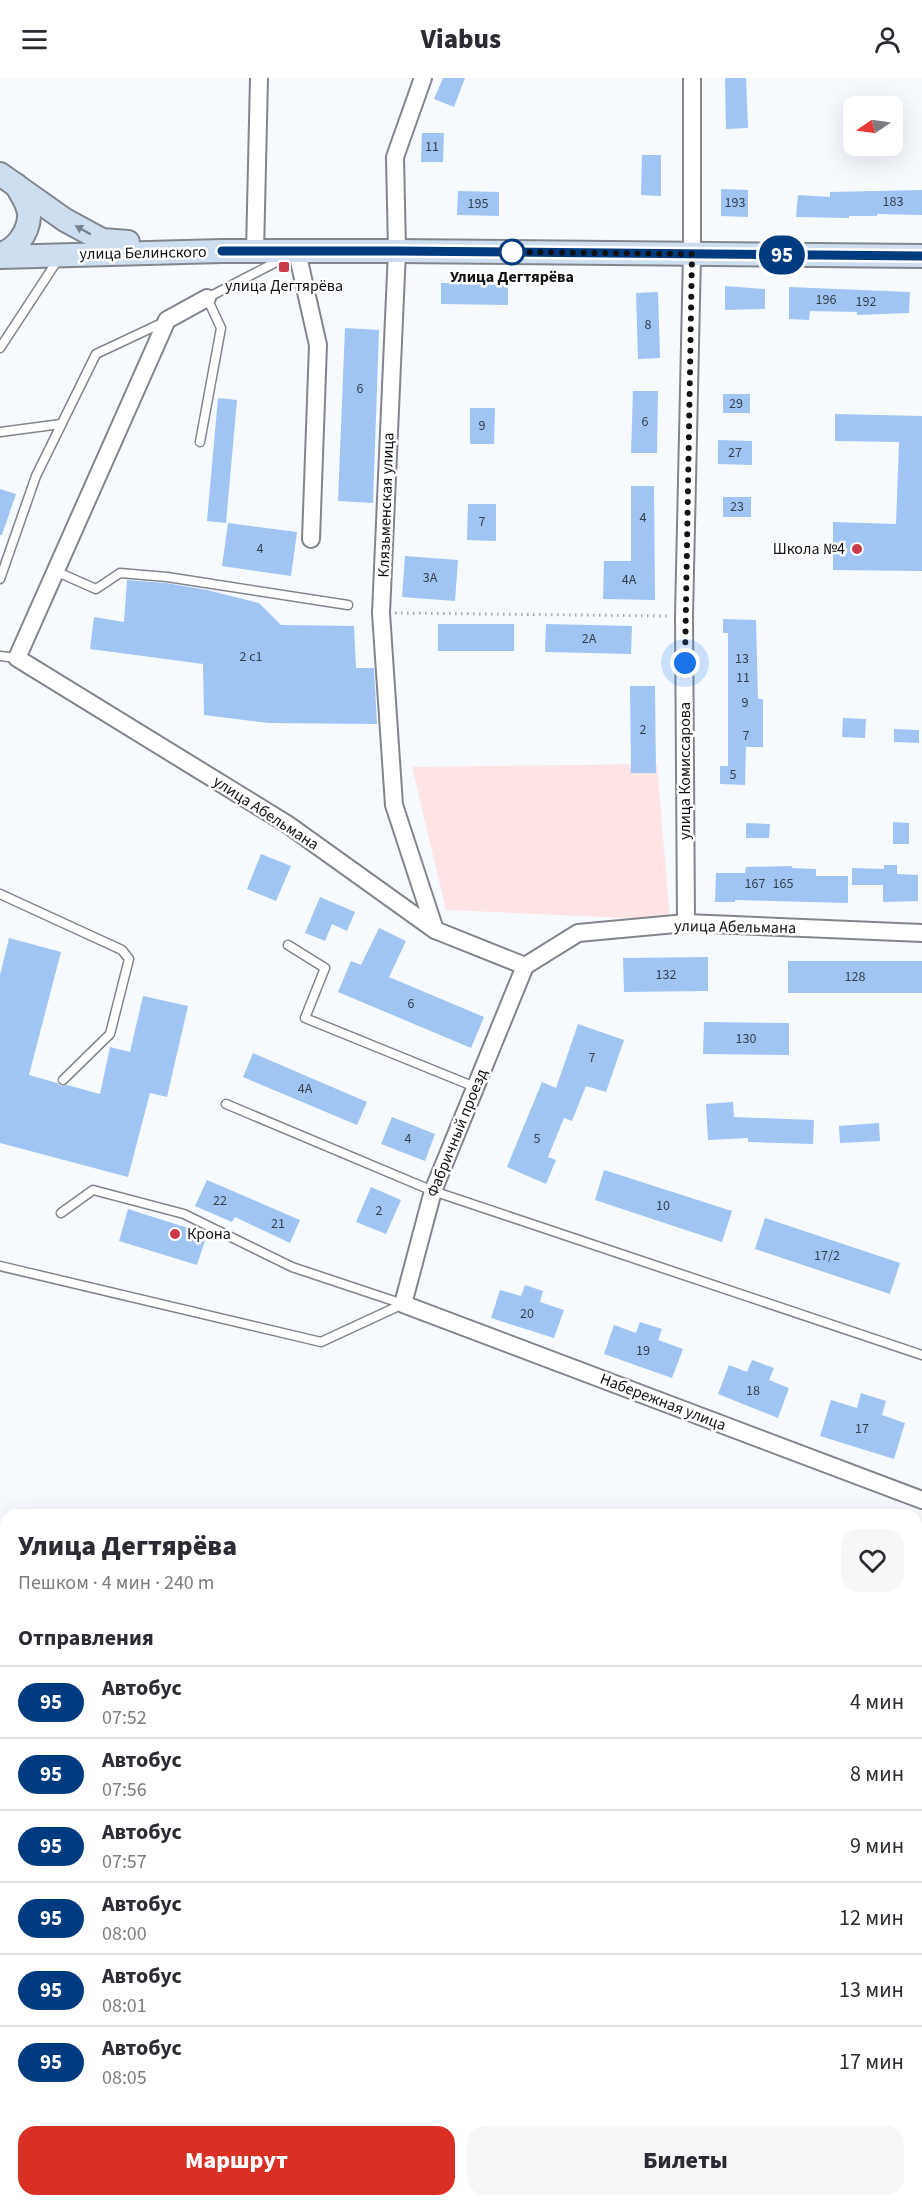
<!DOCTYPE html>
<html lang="ru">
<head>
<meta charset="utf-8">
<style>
	:root { --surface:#fff; --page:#f7f7f7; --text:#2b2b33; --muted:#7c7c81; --line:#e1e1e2; --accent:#d93025 }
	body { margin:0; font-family:"Source Sans 3",sans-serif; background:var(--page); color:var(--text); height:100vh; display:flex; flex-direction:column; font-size:22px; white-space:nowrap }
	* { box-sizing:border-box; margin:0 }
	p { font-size:20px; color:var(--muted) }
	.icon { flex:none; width:33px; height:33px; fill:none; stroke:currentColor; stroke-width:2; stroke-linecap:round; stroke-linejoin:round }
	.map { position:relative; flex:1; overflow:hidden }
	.side { position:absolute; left:0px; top:1431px; width:922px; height:698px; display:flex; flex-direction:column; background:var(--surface); border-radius:18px 18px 0 0; box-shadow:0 6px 24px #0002 }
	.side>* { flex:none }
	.badge { padding:0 12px; border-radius:20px; font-size:21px; line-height:39px }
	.needle { width:39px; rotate:257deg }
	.buttons { position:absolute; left:843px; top:18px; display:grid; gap:12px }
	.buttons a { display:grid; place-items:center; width:60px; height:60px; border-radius:12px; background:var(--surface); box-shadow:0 6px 24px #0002; font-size:30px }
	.you { position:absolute; width:30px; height:30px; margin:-15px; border:4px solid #fff; border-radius:50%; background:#1a73e8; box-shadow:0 0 0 9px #1a73e833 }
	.map>.badge { position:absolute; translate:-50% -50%; box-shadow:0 0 0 3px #fff }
	h2 { padding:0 18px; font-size:22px; line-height:54px }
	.round { display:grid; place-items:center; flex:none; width:63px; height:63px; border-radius:18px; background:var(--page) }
	.head { display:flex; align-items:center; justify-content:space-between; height:102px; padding:0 18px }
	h1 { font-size:28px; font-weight:800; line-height:45px }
	.cta { display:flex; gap:12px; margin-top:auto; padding:12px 18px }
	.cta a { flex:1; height:69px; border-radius:18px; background:var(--accent); color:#fff; font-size:24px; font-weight:800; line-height:69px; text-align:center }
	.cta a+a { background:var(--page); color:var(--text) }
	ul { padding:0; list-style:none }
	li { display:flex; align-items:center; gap:18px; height:72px; padding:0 18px; border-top:2px solid var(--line) }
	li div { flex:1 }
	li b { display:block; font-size:22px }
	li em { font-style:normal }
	li .badge { min-width:66px; font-weight:700; text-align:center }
	header { display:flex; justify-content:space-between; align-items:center; height:78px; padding:0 18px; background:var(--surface); font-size:27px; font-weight:800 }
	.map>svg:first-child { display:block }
	.green { fill:#fee4e4 }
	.forest { fill:url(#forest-crowns) }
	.water { fill:url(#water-waves) }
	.building { fill:#a0c5f3 }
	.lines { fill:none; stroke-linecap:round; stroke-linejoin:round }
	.service-casing { stroke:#82868c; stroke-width:11 }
	.minor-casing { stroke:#82868c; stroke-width:20 }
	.secondary-casing { stroke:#82868c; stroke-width:26 }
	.path { stroke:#a6a9ad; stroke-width:3; stroke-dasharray:1.5 4.5; stroke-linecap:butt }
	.service { stroke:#fff; stroke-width:8 }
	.minor { stroke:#fff; stroke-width:16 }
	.secondary { stroke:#cedef1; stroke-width:22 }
	.oneway { fill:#78828e }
	.line-casing { stroke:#fff; stroke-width:14 }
	.line { stroke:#003b80; stroke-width:9 }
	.walk { stroke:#101214; stroke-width:6; stroke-dasharray:0 10.8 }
	.stop-dot { fill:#fff; stroke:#003b80; stroke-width:3 }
	.poi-dot { fill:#cb3a4a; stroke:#fff; stroke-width:2 }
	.labels { text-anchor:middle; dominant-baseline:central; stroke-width:5; stroke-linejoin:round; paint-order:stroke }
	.number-label { font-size:14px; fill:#343f4c }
	.street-label { font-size:16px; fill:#101214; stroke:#fff }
	.stop-label { font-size:16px; font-weight:bold; fill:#101214; stroke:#fff }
	.poi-label { font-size:16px; fill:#101214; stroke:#fff }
</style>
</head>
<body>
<header><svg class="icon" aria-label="menu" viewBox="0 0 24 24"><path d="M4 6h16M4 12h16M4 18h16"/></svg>Viabus<svg class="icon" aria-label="person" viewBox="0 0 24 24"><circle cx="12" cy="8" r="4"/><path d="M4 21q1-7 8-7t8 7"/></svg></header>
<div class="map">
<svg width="922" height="2128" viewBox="0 0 922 2128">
	<defs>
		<pattern id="forest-crowns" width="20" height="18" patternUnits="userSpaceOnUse" patternTransform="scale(1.5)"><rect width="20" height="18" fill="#f9a8a8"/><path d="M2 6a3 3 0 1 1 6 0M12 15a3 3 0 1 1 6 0" fill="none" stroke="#d49090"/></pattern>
		<pattern id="water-waves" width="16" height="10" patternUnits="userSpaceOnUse" patternTransform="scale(1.5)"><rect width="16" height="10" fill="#d18485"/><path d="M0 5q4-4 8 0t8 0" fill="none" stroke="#a86b6c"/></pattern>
	</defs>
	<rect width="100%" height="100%" fill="#f6faff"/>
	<polygon class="green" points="657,686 670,842 446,832 412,689"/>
	<polygon class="forest" points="0,1980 6,1983 6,2122 31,2123 26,2128 0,2128"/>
	<g class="water">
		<polygon points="0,1542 6,1543 6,1908 0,1907"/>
		<polygon points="916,1543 922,1544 922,1933 916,1932"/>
	</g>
	<g class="building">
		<polygon points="443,0 465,0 454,29 434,21"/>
		<polygon points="725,0 746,0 748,50 726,51"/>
		<polygon points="422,55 444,55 443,84 421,84"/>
		<polygon points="642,77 661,77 661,118 641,117"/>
		<polygon points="721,111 748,112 748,139 721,138"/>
		<polygon points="922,112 922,137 877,136 877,138 849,138 849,140 796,139 798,117 830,119 830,114"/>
		<polygon points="458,113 499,114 499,138 457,137"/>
		<polygon points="441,205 508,206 508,227 441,226"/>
		<polygon points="725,208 765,211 765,231 725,232"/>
		<polygon points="789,209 910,214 909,235 857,237 857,234 810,233 809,242 789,241"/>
		<polygon points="658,214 660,280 638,281 636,215"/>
		<polygon points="345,250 379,252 373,425 338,423"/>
		<polygon points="633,313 658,313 657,375 631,375"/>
		<rect x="723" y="316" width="27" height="19"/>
		<polygon points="218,320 237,322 226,445 207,443"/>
		<polygon points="470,330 495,330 494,366 470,366"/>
		<polygon points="835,336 922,338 922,493 833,492 833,444 896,446 899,364 835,363"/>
		<polygon points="718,362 752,363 752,387 718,386"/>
		<polygon points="631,408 654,408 655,522 603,521 604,483 631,483"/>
		<polygon points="0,411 16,416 2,457 0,457"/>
		<rect x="723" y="419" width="28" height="20"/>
		<polygon points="468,426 496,426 496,463 467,462"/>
		<polygon points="228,445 297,454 291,498 222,488"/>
		<polygon points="405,478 458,482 455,523 402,519"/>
		<polygon points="127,502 166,505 207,512 259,525 281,547 354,548 356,590 374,590 377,646 269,645 204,637 203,586 90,571 94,539 124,544"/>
		<polygon points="723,541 756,542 758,621 763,621 763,669 746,669 745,707 720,706 720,688 728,688 728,555 723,555"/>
		<rect x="438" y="546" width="76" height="27"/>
		<polygon points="546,546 632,548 631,576 545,574"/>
		<polygon points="630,608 655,608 656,695 631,695"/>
		<polygon points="843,640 866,641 865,660 842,659"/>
		<polygon points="894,651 919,652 919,665 894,664"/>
		<polygon points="893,744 909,745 909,766 893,766"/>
		<polygon points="746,745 770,746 769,760 746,760"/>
		<polygon points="261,776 291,788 276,823 247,811"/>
		<polygon points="884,787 897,787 897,796 918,797 918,823 883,824 883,807 852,807 852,790 884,791"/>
		<polygon points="792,788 792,790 816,791 816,798 848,798 848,825 735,822 735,824 715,824 716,795 745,795 746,789"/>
		<polygon points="320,819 355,834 347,853 332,846 325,863 305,855"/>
		<polygon points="379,850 406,863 389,899 484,939 471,970 338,914 351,883 361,887"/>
		<polygon points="9,860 61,874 29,997 57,1005 62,1008 67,1007 100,1016 110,969 130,974 143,918 188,928 167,1019 150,1015 128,1099 0,1065 0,897"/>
		<polygon points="708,879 708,913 624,914 623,880"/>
		<rect x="788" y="883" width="134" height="32"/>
		<polygon points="704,944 789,945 789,977 703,976"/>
		<polygon points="578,946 624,962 606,1014 586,1008 572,1043 564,1040 548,1079 556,1082 546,1106 507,1089 542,1004 556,1010"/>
		<polygon points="253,975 367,1024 357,1047 243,999"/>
		<polygon points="733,1024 734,1039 814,1042 813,1066 748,1064 748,1060 708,1062 706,1026"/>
		<polygon points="392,1039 435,1056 425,1083 381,1066"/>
		<polygon points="879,1045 880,1063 840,1065 839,1048"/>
		<polygon points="604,1092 732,1133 722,1164 595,1122"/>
		<polygon points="207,1102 300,1142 290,1165 235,1139 232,1144 195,1128"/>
		<polygon points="371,1109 401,1122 386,1156 356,1144"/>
		<polygon points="128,1131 207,1156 197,1187 119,1163"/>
		<polygon points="765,1140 900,1185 890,1216 755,1171"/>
		<polygon points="525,1207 543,1213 540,1224 564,1232 554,1260 491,1240 500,1212 521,1218"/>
		<polygon points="640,1244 662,1251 658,1262 683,1271 672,1300 604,1276 614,1247 636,1255"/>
		<polygon points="752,1282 774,1290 769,1302 789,1310 778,1340 718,1316 729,1287 747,1294"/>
		<polygon points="861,1315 886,1323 882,1337 905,1345 894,1381 820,1358 831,1322 857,1330"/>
	</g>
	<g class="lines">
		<g class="service-casing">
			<g id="service">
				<polyline points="0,270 59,180"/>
				<polyline points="0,354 61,346"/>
				<polyline points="200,364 221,250 207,220 286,179"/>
				<polyline points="55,493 96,511 120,495 167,499 348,527"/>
				<polyline points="0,501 36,398 96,276 164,244"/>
				<polyline points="0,578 17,580"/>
				<polyline points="0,816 122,872 129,881 110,956 63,1002"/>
				<polyline points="288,867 325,890 305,940 475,1009"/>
				<polyline points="226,1026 433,1113 922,1277"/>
				<polyline points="61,1135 93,1112 184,1136 292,1189 403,1226"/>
				<polyline points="0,1188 321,1264 403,1226"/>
			</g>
		</g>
		<g class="minor-casing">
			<g id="minor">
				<polyline points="423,0 395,79 397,173 381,535 394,727 435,852"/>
				<polyline points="255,174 259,0"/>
				<polyline points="297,174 318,267 311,461"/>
				<polyline points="207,220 167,242 17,580 287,746 435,852 525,888 578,855 686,845 922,855"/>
				<polyline points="686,845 684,538 692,176 692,0"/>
				<polyline points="525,888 433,1113 403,1226 922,1422"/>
				<polyline points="916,2035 922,2036"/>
			</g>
		</g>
		<g class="secondary-casing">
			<g id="secondary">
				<polyline points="0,96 65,142 102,162 128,164"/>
				<path d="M0 176C16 172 28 155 29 139 30 128 21 116 16 107"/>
				<polyline points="0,179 222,173 397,173 922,178"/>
			</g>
		</g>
		<polyline class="path" points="395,535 668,538"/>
		<use href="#service" class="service"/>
		<use href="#minor" class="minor"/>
		<use href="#secondary" class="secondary"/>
	</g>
	<defs><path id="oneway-solid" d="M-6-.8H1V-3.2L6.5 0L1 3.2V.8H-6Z" transform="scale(1.5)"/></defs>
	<use class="oneway" href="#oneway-solid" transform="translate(83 152) rotate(-151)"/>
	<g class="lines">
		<g class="line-casing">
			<polyline id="line" points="222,173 397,173 922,178"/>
		</g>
		<use href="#line" class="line"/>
		<polyline class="walk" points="512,174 510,174 692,176 685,585"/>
	</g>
	<circle class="stop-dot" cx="512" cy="174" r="12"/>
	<g class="poi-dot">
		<rect x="278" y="183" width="12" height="12" rx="3"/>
		<circle cx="857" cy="471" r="6"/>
		<circle cx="175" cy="1156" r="6"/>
	</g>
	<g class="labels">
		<g class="number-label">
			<text x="432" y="69">11</text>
			<text x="893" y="124">183</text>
			<text x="735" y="125">193</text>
			<text x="478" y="126">195</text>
			<text x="826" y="222">196</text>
			<text x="866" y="224">192</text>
			<text x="648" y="247">8</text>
			<text x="360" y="311">6</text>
			<text x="736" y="326">29</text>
			<text x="645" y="344">6</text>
			<text x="482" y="348">9</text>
			<text x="735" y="375">27</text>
			<text x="737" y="429">23</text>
			<text x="643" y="440">4</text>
			<text x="482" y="444">7</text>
			<text x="260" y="471">4</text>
			<text x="430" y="500">3А</text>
			<text x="629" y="502">4А</text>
			<text x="589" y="561">2А</text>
			<text x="251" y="579">2 с1</text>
			<text x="742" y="581">13</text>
			<text x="743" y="600">11</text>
			<text x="745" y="625">9</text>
			<text x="643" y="652">2</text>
			<text x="746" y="658">7</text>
			<text x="733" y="697">5</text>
			<text x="755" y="806">167</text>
			<text x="783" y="806">165</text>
			<text x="666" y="897">132</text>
			<text x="855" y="899">128</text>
			<text x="411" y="926">6</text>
			<text x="746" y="961">130</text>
			<text x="592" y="980">7</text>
			<text x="305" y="1011">4А</text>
			<text x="408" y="1061">4</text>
			<text x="537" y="1061">5</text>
			<text x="220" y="1123">22</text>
			<text x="663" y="1128">10</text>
			<text x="379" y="1133">2</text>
			<text x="278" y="1146">21</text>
			<text x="827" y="1178">17/2</text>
			<text x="527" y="1236">20</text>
			<text x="643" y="1273">19</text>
			<text x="753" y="1313">18</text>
			<text x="862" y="1351">17</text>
		</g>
		<g class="street-label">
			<text transform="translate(143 175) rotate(-1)">улица Белинского</text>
			<text transform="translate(386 427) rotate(-88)">Клязьменская улица</text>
			<text transform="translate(685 693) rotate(-90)">улица Комиссарова</text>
			<text transform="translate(266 735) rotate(33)">улица Абельмана</text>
			<text transform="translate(735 849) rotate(1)">улица Абельмана</text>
			<text transform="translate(457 1055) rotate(-68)">Фабричный проезд</text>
			<text transform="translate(663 1324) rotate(21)">Набережная улица</text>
		</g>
		<g class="stop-label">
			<text x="512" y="199">Улица Дегтярёва</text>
		</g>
		<g class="poi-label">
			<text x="284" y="208">улица Дегтярёва</text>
			<text x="845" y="471" text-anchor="end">Школа №4</text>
			<text x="187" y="1156" text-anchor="start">Крона</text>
		</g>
	</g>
</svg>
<div class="buttons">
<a><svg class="needle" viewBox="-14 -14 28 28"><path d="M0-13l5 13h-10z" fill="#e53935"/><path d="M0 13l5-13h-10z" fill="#7c7c81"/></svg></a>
</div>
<div class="you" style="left:685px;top:585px"></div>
<b class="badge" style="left:782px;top:177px;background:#003b80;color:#fff">95</b>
<section class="side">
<div class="head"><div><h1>Улица Дегтярёва</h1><p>Пешком · 4 мин · 240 m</p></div><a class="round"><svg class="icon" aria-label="heart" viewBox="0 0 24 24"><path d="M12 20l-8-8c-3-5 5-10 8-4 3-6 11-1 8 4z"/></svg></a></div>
<h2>Отправления</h2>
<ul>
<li><span class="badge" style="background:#003b80;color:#fff">95</span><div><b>Автобус</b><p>07:52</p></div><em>4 мин</em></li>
<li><span class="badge" style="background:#003b80;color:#fff">95</span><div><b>Автобус</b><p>07:56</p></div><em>8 мин</em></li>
<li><span class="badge" style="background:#003b80;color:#fff">95</span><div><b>Автобус</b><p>07:57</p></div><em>9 мин</em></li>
<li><span class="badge" style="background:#003b80;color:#fff">95</span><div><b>Автобус</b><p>08:00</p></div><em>12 мин</em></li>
<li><span class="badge" style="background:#003b80;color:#fff">95</span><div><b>Автобус</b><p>08:01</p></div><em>13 мин</em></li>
<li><span class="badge" style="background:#003b80;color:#fff">95</span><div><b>Автобус</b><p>08:05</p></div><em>17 мин</em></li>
</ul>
<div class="cta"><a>Маршрут</a><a>Билеты</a></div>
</section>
</div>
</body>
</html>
